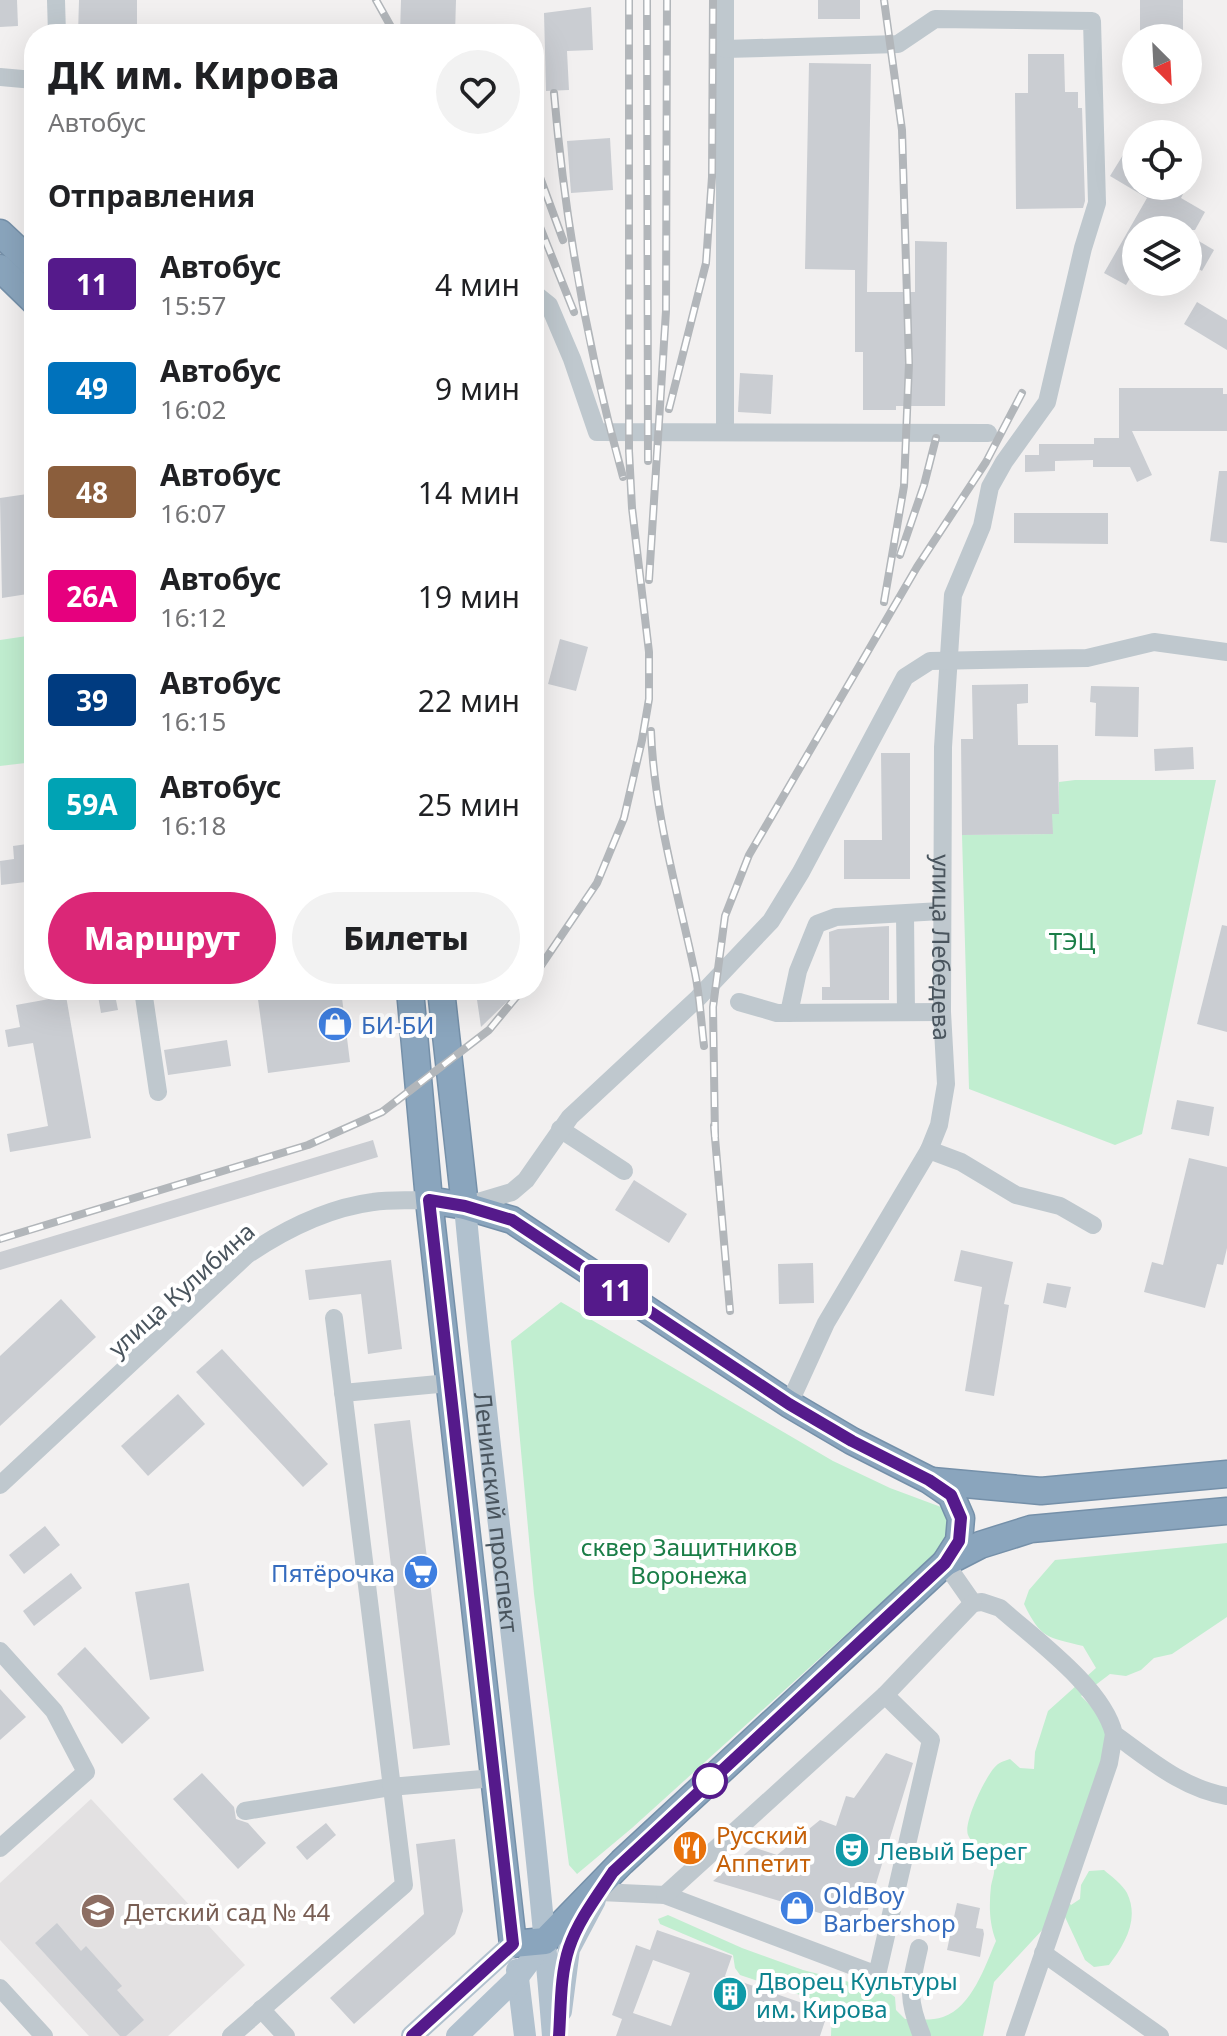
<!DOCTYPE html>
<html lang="ru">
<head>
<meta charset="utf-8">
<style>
	:root { --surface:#fff; --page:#f2f2f2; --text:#202124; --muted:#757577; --accent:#db2777 }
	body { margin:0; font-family:"Noto Sans",sans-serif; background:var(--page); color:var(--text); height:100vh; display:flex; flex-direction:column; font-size:30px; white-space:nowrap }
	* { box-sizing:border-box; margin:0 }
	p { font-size:26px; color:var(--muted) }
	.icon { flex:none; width:44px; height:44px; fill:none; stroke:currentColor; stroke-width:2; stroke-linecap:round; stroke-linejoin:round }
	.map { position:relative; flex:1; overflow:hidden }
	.details { position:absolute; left:24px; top:24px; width:520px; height:976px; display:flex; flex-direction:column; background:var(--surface); border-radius:32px; box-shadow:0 8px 32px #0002 }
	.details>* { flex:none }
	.badge { padding:0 16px; border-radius:6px; font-size:28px; line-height:52px }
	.needle { width:52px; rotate:156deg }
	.controls { position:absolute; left:1122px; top:24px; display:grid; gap:16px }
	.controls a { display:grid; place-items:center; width:80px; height:80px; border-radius:50%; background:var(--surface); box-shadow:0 8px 32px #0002; font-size:40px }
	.map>.badge { position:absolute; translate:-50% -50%; box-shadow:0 0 0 4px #fff }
	h2 { padding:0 24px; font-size:30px; line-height:72px }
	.round { display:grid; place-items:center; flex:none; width:84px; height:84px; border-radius:42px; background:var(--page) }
	.headline { display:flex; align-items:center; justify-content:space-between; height:136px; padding:0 24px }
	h1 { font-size:38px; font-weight:800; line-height:60px }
	.button { display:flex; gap:16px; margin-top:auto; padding:16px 24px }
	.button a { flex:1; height:92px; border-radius:48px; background:var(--accent); color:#fff; font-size:32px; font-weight:800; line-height:92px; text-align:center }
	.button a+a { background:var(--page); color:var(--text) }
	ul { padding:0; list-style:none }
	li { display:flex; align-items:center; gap:24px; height:104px; padding:0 24px }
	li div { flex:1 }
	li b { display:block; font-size:30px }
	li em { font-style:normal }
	li .badge { min-width:88px; font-weight:700; text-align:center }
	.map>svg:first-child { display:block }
	.education { fill:#e3e1e2 }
	.green { fill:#c1eed0 }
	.building { fill:#cacdd2; fill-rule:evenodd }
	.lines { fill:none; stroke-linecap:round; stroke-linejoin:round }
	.highway-casing { stroke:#7590a9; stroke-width:29 }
	.minor { stroke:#bfc8ce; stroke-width:18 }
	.major { stroke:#b1c1ce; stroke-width:22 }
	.highway { stroke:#8aa5bd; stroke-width:26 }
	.rail-casing { stroke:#b2b6ba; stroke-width:8 }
	.rail { stroke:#fff; stroke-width:5; stroke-dasharray:15; stroke-linecap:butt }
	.line-casing { stroke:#fff; stroke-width:18 }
	.line { stroke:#551a8b; stroke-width:12 }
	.stop-dot { fill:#fff; stroke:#551a8b; stroke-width:4 }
	.labels { text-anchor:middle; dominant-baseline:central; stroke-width:8; stroke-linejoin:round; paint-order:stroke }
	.park-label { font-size:24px; fill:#1a7d47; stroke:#fff }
	.street-label { font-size:24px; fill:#49545d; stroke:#fff }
	.shop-label { font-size:24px; fill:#366cbe; stroke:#fff; text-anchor:start }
	.food-label { font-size:24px; fill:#c56008; stroke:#fff; text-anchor:start }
	.culture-label { font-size:24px; fill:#0d838f; stroke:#fff; text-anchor:start }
	.education-label { font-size:24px; fill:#785e54; stroke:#fff; text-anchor:start }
</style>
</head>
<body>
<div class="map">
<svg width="1227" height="2036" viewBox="0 0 1227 2036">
	<rect width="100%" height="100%" fill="#f2f0f0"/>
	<polygon class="education" points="91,1799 245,1965 168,2036 89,2036 0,1940 0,1883"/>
	<g class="green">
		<polygon points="34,635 34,762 0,766 0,640"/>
		<polygon points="1075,780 1216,780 1142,1134 1115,1145 969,1089 962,835 1052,834 1052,814 1059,814 1059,782"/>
		<polygon points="561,1302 833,1461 890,1488 941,1507 948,1518 946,1544 632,1828 577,1874 569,1865 534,1594 511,1341"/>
		<path d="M1227 1543V1617L1172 1654 1154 1658 1141 1670 1126 1676 1110 1674 1081 1696 1102 1717 1109 1741 1059 1890 1071 1905 1080 1899 1081 1885 1089 1871 1104 1870C1111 1876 1123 1885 1127 1893 1140 1920 1124 1945 1109 1965L1094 1967 1085 1960 1059 1904 1045 1927 994 1982 983 2036H831L832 2010 824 2003 740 1975 735 1968 733 1955 660 1924 658 1919 668 1915 742 1948 803 1970 888 1992 895 1997 896 2010 905 2019C916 2019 932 2021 943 2017 972 2007 985 1966 996 1941 989 1923 989 1905 991 1886 992 1880 995 1873 994 1868 992 1851 974 1849 968 1835 963 1823 985 1778 994 1768 999 1762 1004 1761 1010 1759L1020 1768 1034 1769 1035 1752 1048 1711 1096 1668 1083 1646C1047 1637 1041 1639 1024 1604L1029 1590 1055 1560Z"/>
	</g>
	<g class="building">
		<polygon points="0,0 17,0 18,26 0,27"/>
		<polygon points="79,0 137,0 137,34 78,34"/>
		<polygon points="401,0 456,0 455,34 400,34"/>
		<rect x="818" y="0" width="42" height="19"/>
		<rect x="1140" y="0" width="43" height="38"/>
		<polygon points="591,7 593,50 567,51 569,90 546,91 544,13"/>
		<polygon points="1028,54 1064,54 1065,92 1078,92 1078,108 1082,108 1085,201 1083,208 1016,209 1015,93 1028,93"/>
		<polygon points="809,63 871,64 867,292 915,292 915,241 947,242 945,406 896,406 896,410 863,410 863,352 855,352 855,270 805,269"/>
		<polygon points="1136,134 1136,186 1187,186 1181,198 1205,212 1195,230 1169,230 1160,225 1157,230 1136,230 1136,268 1126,285 1104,273 1147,198 1110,176"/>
		<polygon points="610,138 613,190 571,193 567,141"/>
		<polygon points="1197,240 1214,250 1202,271 1188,263 1188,256"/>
		<polygon points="1197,302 1227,320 1227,350 1184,324"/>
		<polygon points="740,373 773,375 771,414 738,412"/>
		<polygon points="1119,388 1223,388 1223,394 1227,394 1227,431 1132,431 1152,475 1137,482 1130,467 1093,467 1093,460 1055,461 1055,471 1025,472 1025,455 1039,455 1039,444 1094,444 1094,438 1119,438"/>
		<polygon points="1219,471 1227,471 1227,543 1210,541"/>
		<polygon points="34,493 34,517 24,518 32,568 34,568 34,593 2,598 0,498"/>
		<polygon points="1014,513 1108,513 1108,544 1014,543"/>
		<polygon points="560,639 588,647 576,691 548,684"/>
		<polygon points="1028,684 1028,703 1017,704 1018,745 1058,745 1059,814 1052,814 1053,834 962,835 961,739 973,739 972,685"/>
		<polygon points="1091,686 1139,687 1138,737 1095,736 1096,703 1090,702"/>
		<polygon points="1193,747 1194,769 1155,771 1154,749"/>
		<polygon points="881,753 910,753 910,879 844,879 844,840 882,840"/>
		<polygon points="34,843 34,881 1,885 0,861 14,859 13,846"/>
		<polygon points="1222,925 1227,926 1227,1032 1197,1024"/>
		<polygon points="889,926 889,1000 822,1000 822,987 830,987 829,932 838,929"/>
		<polygon points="97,990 114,990 118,1010 101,1013"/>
		<polygon points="271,990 341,990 350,1062 268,1073 257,992"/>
		<polygon points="488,990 519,990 481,1027 476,993"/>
		<polygon points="66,996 91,1138 10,1152 7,1134 48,1126 33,1043 8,1047 5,1030 20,1027 16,1005"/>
		<polygon points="227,1040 231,1066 168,1075 164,1050"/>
		<polygon points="1177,1100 1214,1107 1209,1136 1171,1129"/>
		<polygon points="373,1140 378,1157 0,1270 0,1252"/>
		<polygon points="1189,1158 1227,1167 1227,1248 1223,1265 1217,1264 1205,1308 1144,1292 1152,1262 1163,1265"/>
		<polygon points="634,1180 687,1214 669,1243 615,1210"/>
		<polygon points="961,1250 1013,1262 1004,1304 1009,1305 994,1396 965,1391 982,1287 954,1281"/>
		<polygon points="391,1260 402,1349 368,1354 361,1294 309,1300 305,1270"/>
		<polygon points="813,1263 814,1303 779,1304 778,1264"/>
		<polygon points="1047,1283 1071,1287 1066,1308 1043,1303"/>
		<polygon points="61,1299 96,1337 0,1426 0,1356"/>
		<polygon points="222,1349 328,1464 303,1487 196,1372"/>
		<polygon points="178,1394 205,1424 148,1476 121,1446"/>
		<polygon points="410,1420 450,1745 413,1749 374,1424"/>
		<polygon points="45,1526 60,1545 24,1574 9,1555"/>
		<polygon points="71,1573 82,1588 34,1626 23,1611"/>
		<polygon points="189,1583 204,1671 150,1680 135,1592"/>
		<polygon points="85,1647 150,1718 122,1744 57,1674"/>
		<polygon points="0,1689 26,1717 0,1740"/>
		<polygon points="886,1753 913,1763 863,1926 713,1881 753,1847 777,1855 820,1820 836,1826 846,1796 854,1798"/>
		<polygon points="202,1773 234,1807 236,1819 248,1823 266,1843 238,1869 173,1799"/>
		<polygon points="326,1823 336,1835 307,1860 296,1847"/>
		<polygon points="455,1839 463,1911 455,1934 354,2024 330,1998 424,1914 416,1844"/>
		<polygon points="957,1903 980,1908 976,1928 983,1929 984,1934 980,1957 947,1950"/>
		<polygon points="57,1923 81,1951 86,1946 122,1986 117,1990 144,2020 126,2036 120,2036 35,1943"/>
		<path d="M657 1930 732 1956 725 1976 828 2012 820 2036H616L622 2019 612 2015 636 1945 650 1950ZM653 1960 690 1973 671 2026 633 2013Z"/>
	</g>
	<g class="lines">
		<g class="highway-casing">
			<g id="highway">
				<polyline points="0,233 34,265"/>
				<polyline points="0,268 34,301"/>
				<polyline points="410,990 429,1200 513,1944 545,1941 622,1862 945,1563 959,1541 961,1518 951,1495 929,1480 852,1441 789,1404 512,1220 465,1206 429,1200"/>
				<polyline points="441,990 465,1206"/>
				<polyline points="932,1481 1041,1491 1227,1474"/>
				<polyline points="945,1563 980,1545 1031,1529 1227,1511"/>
			</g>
		</g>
		<g class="minor">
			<polyline points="56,0 57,34"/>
			<polyline points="725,0 725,432"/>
			<path id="s1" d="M725 49 898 44 935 19 1092 21 1097 203 1083 248 1047 402 1004 462 990 487 982 526 953 595 943 747 942 1012 946 1084 939 1125 929 1150 826 1323 789 1404"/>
			<polyline points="0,77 34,80"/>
			<polyline points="534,293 549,305 572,359 597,432 988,433"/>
			<polyline points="905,914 906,1012"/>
			<polyline points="143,990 158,1092"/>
			<polyline points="739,1002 777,1013 942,1012"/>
			<polyline points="789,1013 798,971 817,924 836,917 941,911"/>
			<polyline points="560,1129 624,1171"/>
			<polyline points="929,1150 961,1162 1016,1195 1060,1206 1093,1225"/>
			<polyline points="465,1206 512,1192 526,1180 570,1117 698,998 771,921 801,872 905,677 930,661 1087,658 1154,642 1227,652"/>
			<polyline points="343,1393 449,1383"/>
			<path d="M0 1485 247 1255C284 1230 327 1208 373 1202 391 1199 411 1201 429 1200"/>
			<path d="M945 1563 973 1603 982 1602 1000 1608C1036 1640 1103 1688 1114 1734 1149 1759 1183 1789 1227 1796"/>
			<polyline points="0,1651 54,1711 86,1772 0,1848"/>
			<polyline points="245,1811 390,1787 494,1778"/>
			<polyline points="600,1892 665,1895 877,1975 931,1740 885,1695"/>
			<polyline points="665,1895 885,1695 973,1603"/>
			<path d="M919 1948C910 1988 906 1997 922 2036"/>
			<polyline points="1043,1953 1160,2036"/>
			<polyline points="0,1988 44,2036"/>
			<polyline points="261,2009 286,2036"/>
			<polyline points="231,2036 404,1885 334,1318"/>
			<polyline points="1015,2036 1109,1763 1114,1734"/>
		</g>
		<g class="major">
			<path id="s2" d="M465 1206C490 1483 531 1758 553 2036"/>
			<polyline points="517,1970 525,2036"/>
			<polyline points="561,2011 569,1949 595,1900"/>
			<polyline points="412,2036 513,1944"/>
			<polyline points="457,2036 518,1977 545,1941"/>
		</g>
		<use href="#highway" class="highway"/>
		<g class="rail-casing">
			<g id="rail">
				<polyline points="376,0 395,34"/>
				<polyline points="647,0 648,461"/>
				<path d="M554 93C565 223 588 351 623 477"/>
				<polyline points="534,161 563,240"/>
				<polyline points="534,212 574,312"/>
				<polyline points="669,409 706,263 712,177 713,0"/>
				<polyline points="900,555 924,485 936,438"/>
				<polyline points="649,580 666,311 667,0"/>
				<polyline points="884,602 904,486 909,363 902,130 884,0"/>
				<path d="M651 731C654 813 678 893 695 973 700 997 701 1022 704 1046"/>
				<polyline points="534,976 597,883 624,818 642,740 649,699 649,652 632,508 629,451 629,0"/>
				<polyline points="714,1126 730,1311"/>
				<polyline points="715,1137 713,1007 725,916 749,855 917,567 986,462 1022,393"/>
				<polyline points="0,1239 308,1145 382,1112 489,1030 522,990"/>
			</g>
		</g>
		<use href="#rail" class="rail"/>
	</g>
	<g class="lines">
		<g class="line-casing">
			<path id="line" d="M412 2036 513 1944 429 1200 465 1206 512 1220 789 1404 852 1441 929 1480 951 1495 961 1518 959 1541 945 1563 613 1872C597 1896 578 1921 569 1948 560 1975 561 2008 559 2036"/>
		</g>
		<use href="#line" class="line"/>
	</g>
	<defs>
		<g id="shop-disc" transform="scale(1.8)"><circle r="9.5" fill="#3f7fe0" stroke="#fff"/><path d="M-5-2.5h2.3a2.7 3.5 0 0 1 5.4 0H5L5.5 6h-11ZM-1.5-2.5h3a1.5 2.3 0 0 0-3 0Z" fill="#fff"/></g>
		<g id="supermarket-disc" transform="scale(1.8)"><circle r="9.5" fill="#3f7fe0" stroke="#fff"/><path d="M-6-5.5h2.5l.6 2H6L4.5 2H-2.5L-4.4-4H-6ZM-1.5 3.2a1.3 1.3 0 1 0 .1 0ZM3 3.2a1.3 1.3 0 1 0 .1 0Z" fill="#fff"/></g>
		<g id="restaurant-disc" transform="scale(1.8)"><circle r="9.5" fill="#e8710a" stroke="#fff"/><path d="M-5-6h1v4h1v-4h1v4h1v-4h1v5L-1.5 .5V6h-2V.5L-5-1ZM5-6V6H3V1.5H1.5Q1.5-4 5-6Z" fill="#fff"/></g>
		<g id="theatre-disc" transform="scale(1.8)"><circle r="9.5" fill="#0f9aa8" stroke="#fff"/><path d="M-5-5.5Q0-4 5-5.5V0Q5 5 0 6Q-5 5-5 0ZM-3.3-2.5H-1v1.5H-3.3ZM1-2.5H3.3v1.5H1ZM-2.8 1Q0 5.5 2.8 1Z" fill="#fff"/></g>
		<g id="school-disc" transform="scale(1.8)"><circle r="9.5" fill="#8d6e63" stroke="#fff"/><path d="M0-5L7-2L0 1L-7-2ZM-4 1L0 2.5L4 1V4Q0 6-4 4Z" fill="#fff"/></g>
		<g id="building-disc" transform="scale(1.8)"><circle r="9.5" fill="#0f9aa8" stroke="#fff"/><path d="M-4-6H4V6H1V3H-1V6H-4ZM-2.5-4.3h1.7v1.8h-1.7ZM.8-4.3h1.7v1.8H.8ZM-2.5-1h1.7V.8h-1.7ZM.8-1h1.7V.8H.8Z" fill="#fff"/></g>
	</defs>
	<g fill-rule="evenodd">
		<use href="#shop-disc" x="335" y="1024"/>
		<use href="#supermarket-disc" x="421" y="1572"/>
		<use href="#restaurant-disc" x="690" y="1848"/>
		<use href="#theatre-disc" x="852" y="1850"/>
		<use href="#shop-disc" x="797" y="1908"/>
		<use href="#school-disc" x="98" y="1911"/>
		<use href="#building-disc" x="730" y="1994"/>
	</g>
	<circle class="stop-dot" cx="710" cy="1781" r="16"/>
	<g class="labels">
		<g class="park-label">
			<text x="1072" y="940">ТЭЦ</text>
			<text x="689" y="1546">сквер Защитников<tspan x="689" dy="28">Воронежа</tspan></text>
		</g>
		<g class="street-label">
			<text stroke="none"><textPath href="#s1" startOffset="1332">улица Лебедева</textPath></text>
			<text transform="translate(181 1289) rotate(-42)">улица Кулибина</text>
			<text stroke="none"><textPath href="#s2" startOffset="308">Ленинский проспект</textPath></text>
		</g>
		<g class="shop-label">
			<text x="361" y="1024">БИ-БИ</text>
			<text x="395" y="1572" text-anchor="end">Пятёрочка</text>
			<text x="823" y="1894">OldBoy<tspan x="823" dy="28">Barbershop</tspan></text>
		</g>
		<g class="food-label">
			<text x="716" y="1834">Русский<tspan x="716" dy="28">Аппетит</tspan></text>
		</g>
		<g class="culture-label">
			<text x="878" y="1850">Левый Берег</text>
			<text x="756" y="1980">Дворец Культуры<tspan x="756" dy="28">им. Кирова</tspan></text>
		</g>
		<g class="education-label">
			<text x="124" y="1911">Детский сад № 44</text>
		</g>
	</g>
</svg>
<div class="controls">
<a><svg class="needle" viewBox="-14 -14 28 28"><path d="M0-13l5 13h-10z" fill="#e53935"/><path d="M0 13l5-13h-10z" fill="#757577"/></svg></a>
<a><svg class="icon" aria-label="locate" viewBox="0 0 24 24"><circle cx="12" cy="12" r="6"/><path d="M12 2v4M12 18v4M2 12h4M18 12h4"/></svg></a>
<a><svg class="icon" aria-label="layers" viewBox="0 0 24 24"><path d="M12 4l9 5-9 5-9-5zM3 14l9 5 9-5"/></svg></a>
</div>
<b class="badge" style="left:616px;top:1290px;background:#551a8b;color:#fff">11</b>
<section class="details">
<div class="headline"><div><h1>ДК им. Кирова</h1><p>Автобус</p></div><a class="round"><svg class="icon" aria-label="heart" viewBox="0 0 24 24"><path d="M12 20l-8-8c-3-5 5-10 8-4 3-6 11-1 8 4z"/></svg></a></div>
<h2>Отправления</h2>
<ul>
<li><span class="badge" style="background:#551a8b;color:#fff">11</span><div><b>Автобус</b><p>15:57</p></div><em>4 мин</em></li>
<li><span class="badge" style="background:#0072bc;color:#fff">49</span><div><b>Автобус</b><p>16:02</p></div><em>9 мин</em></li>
<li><span class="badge" style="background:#8b5e3c;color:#fff">48</span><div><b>Автобус</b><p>16:07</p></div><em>14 мин</em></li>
<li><span class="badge" style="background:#e6007e;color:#fff">26А</span><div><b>Автобус</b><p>16:12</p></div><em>19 мин</em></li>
<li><span class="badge" style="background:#003b80;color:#fff">39</span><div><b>Автобус</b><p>16:15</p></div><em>22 мин</em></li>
<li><span class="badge" style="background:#00a3b4;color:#fff">59А</span><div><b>Автобус</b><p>16:18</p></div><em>25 мин</em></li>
</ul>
<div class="button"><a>Маршрут</a><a>Билеты</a></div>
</section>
</div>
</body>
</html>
